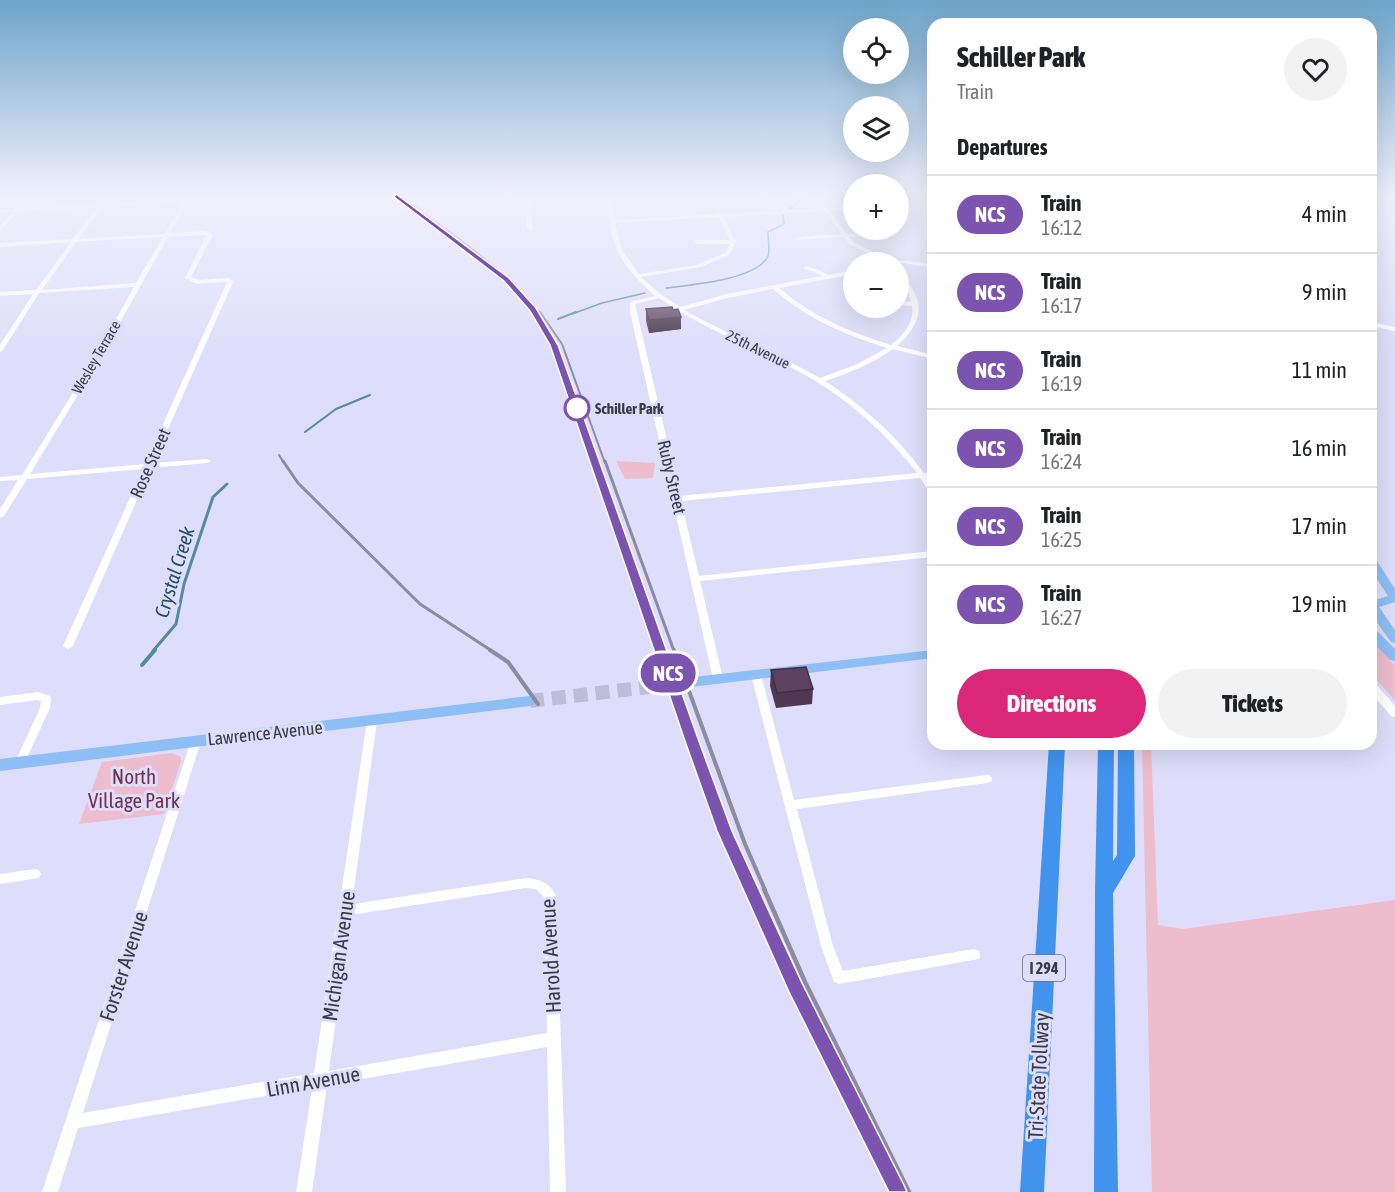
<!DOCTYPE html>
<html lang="en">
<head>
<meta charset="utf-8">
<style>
	:root { --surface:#fff; --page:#f2f2f2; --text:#202124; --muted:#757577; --line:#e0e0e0; --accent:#db2777 }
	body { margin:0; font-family:"Asap Condensed",sans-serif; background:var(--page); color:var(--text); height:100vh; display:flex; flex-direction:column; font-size:22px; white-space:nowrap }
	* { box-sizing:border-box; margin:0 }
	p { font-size:20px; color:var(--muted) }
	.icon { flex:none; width:33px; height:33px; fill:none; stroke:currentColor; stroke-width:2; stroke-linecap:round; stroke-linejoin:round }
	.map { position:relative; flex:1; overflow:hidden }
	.details { position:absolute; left:927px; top:18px; width:450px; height:732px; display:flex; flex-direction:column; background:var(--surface); border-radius:18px; box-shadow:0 6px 24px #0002 }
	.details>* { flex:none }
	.badge { padding:0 12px; border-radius:20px; font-size:21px; line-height:39px }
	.fabs { position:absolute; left:843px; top:18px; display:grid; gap:12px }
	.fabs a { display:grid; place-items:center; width:66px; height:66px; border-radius:50%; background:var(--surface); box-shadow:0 6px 24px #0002; font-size:30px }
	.map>.badge { position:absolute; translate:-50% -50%; box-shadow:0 0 0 3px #fff }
	h2 { padding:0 30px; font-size:22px; line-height:54px }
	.round { display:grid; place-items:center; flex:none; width:63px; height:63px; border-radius:32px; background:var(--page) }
	.overview { display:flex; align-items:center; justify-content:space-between; height:102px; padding:0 30px }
	h1 { font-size:28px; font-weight:800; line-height:45px }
	.cta { display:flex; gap:12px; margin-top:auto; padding:12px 30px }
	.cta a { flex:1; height:69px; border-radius:36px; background:var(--accent); color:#fff; font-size:24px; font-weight:800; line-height:69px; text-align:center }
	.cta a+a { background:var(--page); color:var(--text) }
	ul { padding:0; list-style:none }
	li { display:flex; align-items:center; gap:18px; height:78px; padding:0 30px; border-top:2px solid var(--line) }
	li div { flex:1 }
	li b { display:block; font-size:22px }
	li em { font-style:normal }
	li .badge { min-width:66px; font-weight:700; text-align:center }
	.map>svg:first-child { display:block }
	.green { fill:#edbccd }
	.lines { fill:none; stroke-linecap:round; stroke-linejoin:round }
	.stream-far3 { stroke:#558c9c; stroke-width:1.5 }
	.stream-far2 { stroke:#558c9c; stroke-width:2 }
	.stream-far1 { stroke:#558c9c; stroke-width:3 }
	.stream { stroke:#558c9c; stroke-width:4 }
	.major-tunnel { stroke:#bdbdd7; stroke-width:14; stroke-dasharray:14 8; stroke-linecap:butt }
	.minor { fill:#fff; fill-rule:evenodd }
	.major { fill:#8dbef5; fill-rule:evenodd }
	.highway { fill:#4193ee; fill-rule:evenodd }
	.rail-far4 { stroke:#8c8ba0; stroke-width:1.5 }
	.rail-far3 { stroke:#8c8ba0; stroke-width:2 }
	.rail-far2 { stroke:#8c8ba0; stroke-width:3 }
	.rail-far1 { stroke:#8c8ba0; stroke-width:4 }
	.rail { stroke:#8c8ba0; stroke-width:4.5 }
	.wall { fill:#503853 }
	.shaded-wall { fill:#412e44 }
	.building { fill:#5d4161; stroke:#412e44; stroke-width:1.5 }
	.line { fill:#7c53af; stroke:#fff; stroke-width:1.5 }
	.stop-dot { fill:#fff; stroke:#7c53af; stroke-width:3 }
	.labels { text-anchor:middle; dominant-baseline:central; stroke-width:6; stroke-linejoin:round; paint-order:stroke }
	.far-street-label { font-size:15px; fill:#3b3b46; stroke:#deddfb }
	.far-stop-label { font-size:15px; font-weight:bold; fill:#3b3b46; stroke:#deddfb; text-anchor:start }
	.shield { fill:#deddfb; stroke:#6c6c7c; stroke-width:1.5 }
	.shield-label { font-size:16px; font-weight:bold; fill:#3b3b46 }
	.street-label { font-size:18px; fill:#3b3b46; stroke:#deddfb }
	.water-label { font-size:20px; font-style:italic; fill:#1f4f5c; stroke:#deddfb }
	.near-park-label { font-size:21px; fill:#71334d; stroke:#deddfb }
	.near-street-label { font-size:21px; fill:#3b3b46; stroke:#deddfb }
</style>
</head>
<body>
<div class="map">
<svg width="1395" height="1192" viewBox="0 0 1395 1192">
	<rect width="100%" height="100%" fill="#deddfb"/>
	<g class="green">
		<polygon points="616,461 655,463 653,478 625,479"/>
		<polygon points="1371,638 1395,666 1395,700 1371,674"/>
		<polygon points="1142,744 1151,744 1158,925 1183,929 1395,900 1395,1192 1152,1192"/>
		<polygon points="172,753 181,757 181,761 164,814 79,824 102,762"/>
	</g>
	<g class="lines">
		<g class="stream-far3">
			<polyline points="1391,208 1395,208"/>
			<polyline points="790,209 806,195"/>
			<path d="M666 288C689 285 757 280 768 256 770 250 768 239 768 232L784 224 783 215"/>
			<polyline points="572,314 602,303 645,293"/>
		</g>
		<g class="stream-far2">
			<polyline points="558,319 576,312"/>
			<polyline points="305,432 336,409 370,395"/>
		</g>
		<polyline class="stream-far1" points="153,651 176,624 184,584 213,497 227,484"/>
		<polyline class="stream" points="142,665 155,650"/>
		<polyline class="major-tunnel" points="530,701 649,687"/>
		<g class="minor">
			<path d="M27 195H32L21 208 99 204 105 195H110L104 204 184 199 186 195H191L189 199 225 197 227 198 225 199 188 202 170 233 204 231 211 233 212 236 191 277 198 280 229 278 233 282 153 463 207 459 211 461 207 463 151 468 73 646 68 649 63 646 143 469 27 479 4 516 0 518V509L18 480 0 481V477L22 475 90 365 134 287 39 293 3 350 0 352V345L33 294 0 296V292L36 290 71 242 0 247V243L73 239 97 207 18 211 0 231V226L13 212H0V210L15 209ZM183 202 165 234 79 239 102 207ZM204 235 206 236 185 278 197 284 227 282 145 464 30 474 96 365 168 237ZM163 237 136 283 42 290 76 242Z"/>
			<polygon points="527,195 531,195 533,228 530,230 527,228"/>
			<path d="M606 195H610L615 220 718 214 709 195H714L722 214 823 208 813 195H818L827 208 854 207V209L829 211 847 234 887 231 890 233 887 235 849 237 853 242 886 259 933 264V268L898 262H886L849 244 844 237 796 240 795 239 798 237 842 234 825 211 724 217 736 242 729 255 700 267 641 277 659 293 680 307 727 294 822 276 815 272 804 269V267L806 266 819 270 828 275 854 270V274L779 288C812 316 849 332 891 345 903 336 915 322 912 306L898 305V301L911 302C910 290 898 283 898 271L900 272C905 278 910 285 914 292 926 312 913 332 897 346L933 355V359L893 349C872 364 849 373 825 381 863 406 897 436 924 473L933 472V476L927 477 933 485V493H930L920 478 681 501 699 576 933 551V557L700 581 723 679 721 681H715L713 679 630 312V302L655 296C641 283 626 269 618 252 610 234 609 214 606 195ZM719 217 730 240H697L694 242 697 244H730L725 253 697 265 639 274 622 250 615 223ZM773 289C808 319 843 334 887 348L855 365 820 378C776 353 728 335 684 310L728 298ZM659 298C702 328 750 346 796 370 844 395 884 431 917 473L680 496 635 304Z"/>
			<polygon points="917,195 922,195 929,203 933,203 933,205 931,206 933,211 926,206 898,207 898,205 924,203"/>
			<polygon points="1371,322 1395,327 1395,331 1371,326"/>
			<polygon points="756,672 759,673 761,675 794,800 987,775 991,776 992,779 991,782 987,783 797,809 833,946 843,971 974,949 979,951 980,955 979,959 839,984 834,982 821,946 751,675 753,673"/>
			<polygon points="1371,682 1375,683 1395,706 1395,717 1391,716 1371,693"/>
			<polygon points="38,692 50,696 51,699 50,708 25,762 24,765 20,766 16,765 15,762 40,708 41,701 37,700 0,705 0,697"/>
			<path d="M372 717 376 718 377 721 352 904 526 878C540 879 550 883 556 896L566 1192H550L547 1047 327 1085 312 1192H296L312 1088 78 1128 58 1192H42L192 738 196 737 200 738 201 741 83 1113 314 1073 367 721 368 718ZM526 888 536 889 544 897 547 1033 329 1071 350 915Z"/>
			<polygon points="35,869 39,870 41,874 39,878 0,884 0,874"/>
		</g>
		<g class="major">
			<polygon points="1382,195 1371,200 1373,195"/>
			<polygon points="1371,557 1375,558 1395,589 1395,602 1379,607 1395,630 1395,643 1391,642 1371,614 1371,601 1388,596 1371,570"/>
			<polygon points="1371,628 1375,629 1395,649 1395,661 1390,660 1371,640"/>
			<polygon points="933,650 933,658 649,692 644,690 642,687 644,684 649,682"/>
			<polygon points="530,696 535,698 537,701 535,704 530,706 0,771 0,759"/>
		</g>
		<g class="highway">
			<polygon points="1049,744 1065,744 1044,1192 1020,1192"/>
			<polygon points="1098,744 1114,744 1113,861 1117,855 1118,744 1134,744 1135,856 1113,893 1118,1192 1094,1192 1095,892"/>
		</g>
		<path class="rail-far4" d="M400 195C450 232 501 266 541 314"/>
		<g class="rail-far3">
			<polyline points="540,312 562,344 605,463"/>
			<polyline points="578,410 596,463"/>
			<polyline points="279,455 284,463"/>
		</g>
		<g class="rail-far2">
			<polyline points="283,461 298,483 420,604 492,651"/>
			<polyline points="596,461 661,651"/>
			<polyline points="605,461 674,651"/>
		</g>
		<g class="rail-far1">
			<polyline points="490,650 508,662 538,704"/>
			<polyline points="660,650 732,848 751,890"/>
			<polyline points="674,650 745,844 765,890"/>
		</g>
		<g class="rail">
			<polyline points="751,889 795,986 897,1192"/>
			<polyline points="764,889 805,982 909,1192"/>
		</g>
	</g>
	<g class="wall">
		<polygon points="646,309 681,329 649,333 646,321"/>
		<polygon points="771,670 813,689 812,704 776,708 770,686"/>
	</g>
	<polygon class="shaded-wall" points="681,317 681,329 649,333 649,320"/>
	<g class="building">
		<polygon points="672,307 673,310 678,309 681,317 649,320 646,309"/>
		<polygon points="806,667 813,689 777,693 771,670"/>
	</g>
	<linearGradient id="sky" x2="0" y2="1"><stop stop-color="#6da4ca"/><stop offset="0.54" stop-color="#f0f0fd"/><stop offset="1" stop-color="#f0f0fd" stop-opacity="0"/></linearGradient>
	<rect width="1395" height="362" fill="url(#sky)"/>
	<polygon class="line" points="396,194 509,278 536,308 558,345 700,744 732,831 801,981 904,1185 907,1192 889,1192 789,992 717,831 686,744 550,345 530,311 504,281 394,197"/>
	<circle class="stop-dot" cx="577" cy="408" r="12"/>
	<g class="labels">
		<g class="far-street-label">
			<text transform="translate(758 349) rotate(26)">25th Avenue</text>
			<text transform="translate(96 357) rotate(-60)">Wesley Terrace</text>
		</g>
		<g class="far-stop-label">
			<text x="595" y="408">Schiller Park</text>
		</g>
		<rect class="shield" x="1023" y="955" width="42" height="26" rx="4.5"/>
		<g class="shield-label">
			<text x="1044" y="968">I 294</text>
		</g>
		<g class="street-label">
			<text transform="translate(150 463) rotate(-66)">Rose Street</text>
			<text transform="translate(672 477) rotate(77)">Ruby Street</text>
			<text transform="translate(265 733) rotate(-6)">Lawrence Avenue</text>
		</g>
		<g class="water-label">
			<text transform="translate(174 572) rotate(-73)">Crystal Creek</text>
		</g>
		<g class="near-park-label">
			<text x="134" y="776">North<tspan x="134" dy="24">Village Park</tspan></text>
		</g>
		<g class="near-street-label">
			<text transform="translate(338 956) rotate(-82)">Michigan Avenue</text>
			<text transform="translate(550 956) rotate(-93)">Harold Avenue</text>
			<text transform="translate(123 966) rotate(-72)">Forster Avenue</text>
			<text transform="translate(1038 1076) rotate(-87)">Tri-State Tollway</text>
			<text transform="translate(313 1081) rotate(-10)">Linn Avenue</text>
		</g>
	</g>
</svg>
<div class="fabs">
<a><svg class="icon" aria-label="locate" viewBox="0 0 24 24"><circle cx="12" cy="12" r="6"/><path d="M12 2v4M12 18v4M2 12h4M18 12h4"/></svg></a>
<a><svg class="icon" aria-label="layers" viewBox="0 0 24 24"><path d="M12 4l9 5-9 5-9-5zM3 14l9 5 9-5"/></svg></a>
<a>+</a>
<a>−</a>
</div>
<b class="badge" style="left:668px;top:673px;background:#7c53af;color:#fff">NCS</b>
<section class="details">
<div class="overview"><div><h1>Schiller Park</h1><p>Train</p></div><a class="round"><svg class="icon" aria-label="heart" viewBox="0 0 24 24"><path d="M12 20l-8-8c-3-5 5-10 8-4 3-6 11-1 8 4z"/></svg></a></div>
<h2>Departures</h2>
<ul>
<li><span class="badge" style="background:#7c53af;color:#fff">NCS</span><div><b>Train</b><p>16:12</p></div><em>4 min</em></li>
<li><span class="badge" style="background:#7c53af;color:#fff">NCS</span><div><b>Train</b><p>16:17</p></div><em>9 min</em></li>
<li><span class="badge" style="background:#7c53af;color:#fff">NCS</span><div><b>Train</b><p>16:19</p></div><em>11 min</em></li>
<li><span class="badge" style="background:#7c53af;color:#fff">NCS</span><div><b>Train</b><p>16:24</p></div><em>16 min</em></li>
<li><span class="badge" style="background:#7c53af;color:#fff">NCS</span><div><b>Train</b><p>16:25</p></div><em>17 min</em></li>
<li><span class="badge" style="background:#7c53af;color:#fff">NCS</span><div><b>Train</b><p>16:27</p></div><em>19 min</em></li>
</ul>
<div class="cta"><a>Directions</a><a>Tickets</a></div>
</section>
</div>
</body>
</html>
